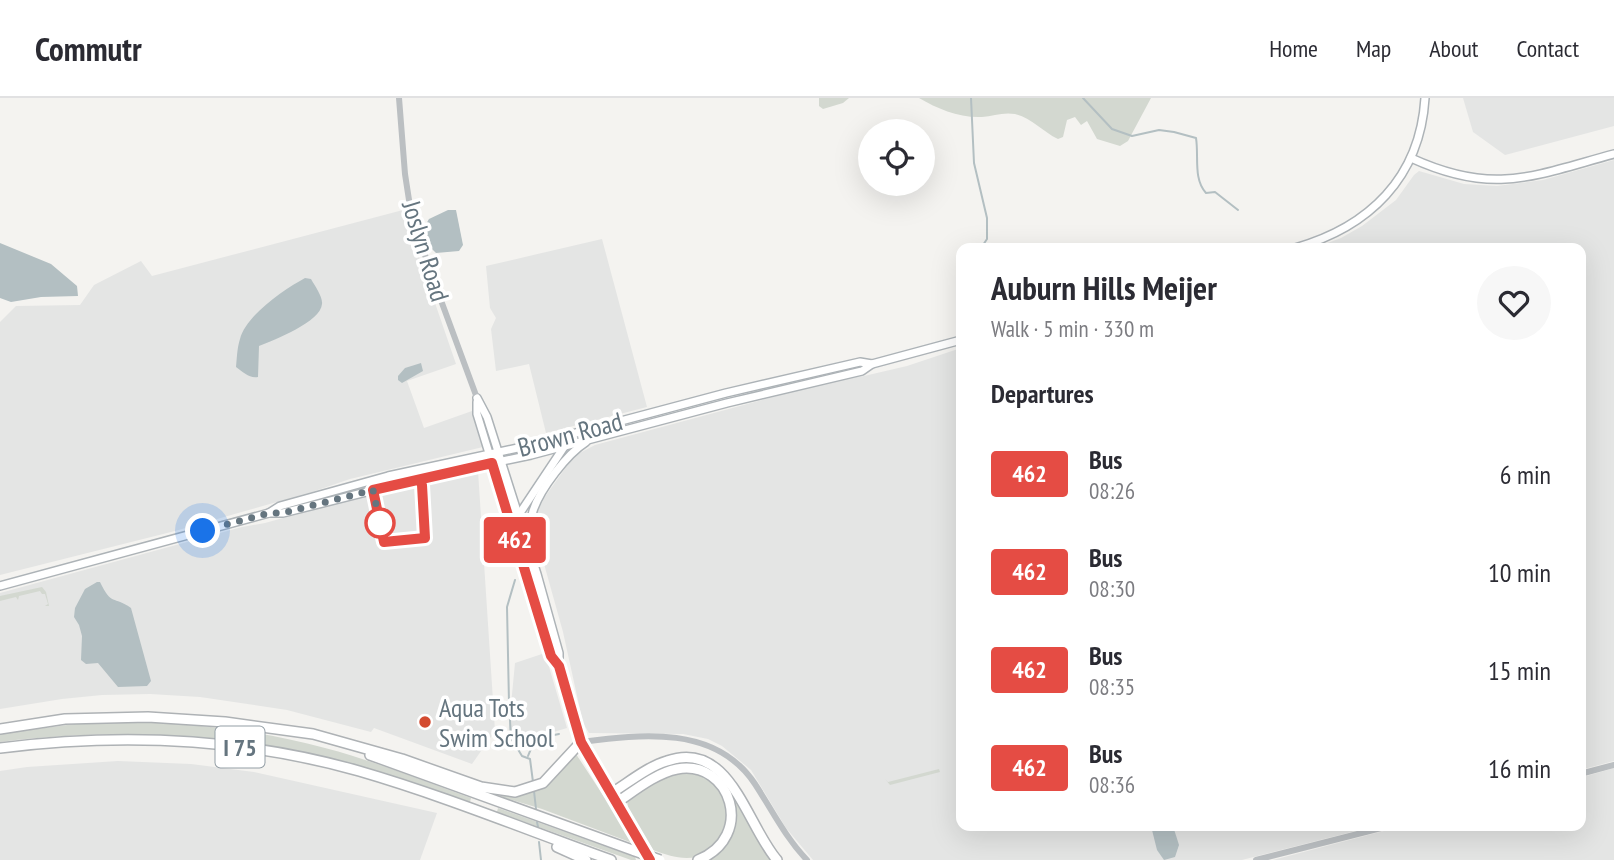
<!DOCTYPE html>
<html lang="en">
<head>
<meta charset="utf-8">
<style>
	:root { --surface:#fff; --page:#f7f7f7; --text:#2b2b33; --muted:#7c7c81; --line:#e1e1e2 }
	body { margin:0; font-family:"PT Sans Narrow",sans-serif; background:var(--page); color:var(--text); height:100vh; display:flex; flex-direction:column; font-size:26px; white-space:nowrap }
	* { box-sizing:border-box; margin:0 }
	p { font-size:23px; color:var(--muted) }
	.icon { flex:none; width:38px; height:38px; fill:none; stroke:currentColor; stroke-width:2; stroke-linecap:round; stroke-linejoin:round }
	.map { position:relative; flex:1; overflow:hidden }
	.details { position:absolute; left:956px; top:145px; width:630px; height:588px; display:flex; flex-direction:column; background:var(--surface); border-radius:14px; box-shadow:0 7px 28px #0002 }
	.details>* { flex:none }
	.badge { padding:0 14px; border-radius:5px; font-size:24px; line-height:46px }
	.tools { position:absolute; left:858px; top:21px; display:grid; gap:14px }
	.tools a { display:grid; place-items:center; width:77px; height:77px; border-radius:50%; background:var(--surface); box-shadow:0 7px 28px #0002; font-size:35px }
	.you { position:absolute; width:35px; height:35px; margin:-18px; border:5px solid #fff; border-radius:50%; background:#1a73e8; box-shadow:0 0 0 10px #1a73e833 }
	.map>.badge { position:absolute; translate:-50% -50%; box-shadow:0 0 0 4px #fff }
	h2 { padding:0 35px; font-size:26px; line-height:63px }
	.round { display:grid; place-items:center; flex:none; width:74px; height:74px; border-radius:37px; background:var(--page) }
	.summary { display:flex; align-items:center; justify-content:space-between; height:119px; padding:0 35px }
	h1 { font-size:33px; font-weight:800; line-height:52px }
	ul { padding:0; list-style:none }
	li { display:flex; align-items:center; gap:21px; height:98px; padding:0 35px }
	li div { flex:1 }
	li b { display:block; font-size:26px }
	li em { font-style:normal }
	li .badge { min-width:77px; font-weight:700; text-align:center }
	header { display:flex; align-items:center; gap:42px; box-sizing:border-box; height:98px; padding:0 35px; background:var(--surface); border-bottom:2px solid var(--line) }
	header strong { font-size:33px }
	nav { display:flex; gap:38px; margin-inline-start:auto; font-size:24px }
	.map>svg:first-child { display:block }
	.built { fill:#e4e5e4 }
	.green { fill:#d3d8d0 }
	.water { fill:#b3bfc2 }
	.lines { fill:none; stroke-linecap:round; stroke-linejoin:round }
	.stream { stroke:#b3bfc2; stroke-width:2 }
	.secondary-casing { stroke:#adb3b7; stroke-width:10 }
	.motorway-casing { stroke:#aeb2b5; stroke-width:12 }
	.tertiary { stroke:#bbbfc2; stroke-width:6 }
	.secondary { stroke:#fff; stroke-width:7 }
	.motorway { stroke:#fff; stroke-width:9 }
	.motorway-bridge-casing { stroke:#aeb2b5; stroke-width:12; stroke-linecap:butt }
	.motorway-bridge { stroke:#fff; stroke-width:9 }
	.line-casing { stroke:#fff; stroke-width:16 }
	.line { stroke:#e54c44; stroke-width:10 }
	.walk { stroke:#65757f; stroke-width:7; stroke-dasharray:0 12.6 }
	.stop-dot { fill:#fff; stroke:#e54c44; stroke-width:3.5 }
	.poi-dot { fill:#d34b30; stroke:#fff; stroke-width:2.5 }
	.labels { text-anchor:middle; dominant-baseline:central; stroke-width:7; stroke-linejoin:round; paint-order:stroke }
	.shield { fill:#fff; stroke:#939ea5; stroke-width:2 }
	.shield-label { font-size:24px; font-weight:bold; fill:#65757f }
	.street-label { font-size:26px; fill:#65757f; stroke:#fff }
	.poi-label { font-size:26px; fill:#65757f; stroke:#fff; text-anchor:start }
</style>
</head>
<body>
<header>
<strong>Commutr</strong>
<nav><a>Home</a><a>Map</a><a>About</a><a>Contact</a></nav>
</header>
<div class="map">
<svg width="1614" height="762" viewBox="0 0 1614 762">
	<rect width="100%" height="100%" fill="#f4f3f0"/>
	<g class="built">
		<polygon points="1463,0 1614,0 1614,28 1505,57 1473,34"/>
		<polygon points="1614,62 1614,663 1580,672 1580,150 1314,150 1341,140 1362,128 1396,102 1414,77 1419,73 1464,86 1497,88 1543,82"/>
		<polygon points="403,112 456,266 407,283 424,330 472,313 483,349 350,381 312,394 175,433 0,477 0,224 16,208 80,207 94,187 141,163 152,178"/>
		<polygon points="602,141 647,309 546,335 529,266 496,273 491,231 496,220 490,210 486,168"/>
		<polygon points="961,250 961,728 1375,728 1242,762 813,762 786,730 751,672 722,648 708,641 683,636 589,635 583,625 563,534 534,430 536,417 544,400 574,358 595,347 844,280 864,278 907,268"/>
		<polygon points="478,373 495,633 472,666 374,630 371,634 287,612 200,599 150,596 102,597 62,601 0,611 0,495 242,429 265,425 366,397"/>
		<polygon points="545,555 567,630 507,648 515,565"/>
		<polygon points="118,663 191,666 254,674 437,715 420,762 0,762 0,673 27,669"/>
		<polygon points="1614,670 1614,762 1273,762 1403,728 1580,728 1580,680"/>
	</g>
	<g class="green">
		<polygon points="819,0 849,0 843,5 823,11 819,8"/>
		<path d="M919 0H1151L1128 43 1120 48 1097 41 1087 23 1081 27 1075 19 1067 22 1063 39 1058 41C1043 34 1032 20 1015 16 1003 14 993 18 982 19 959 20 938 11 919 0Z"/>
		<polygon points="42,489 46,494 49,508 45,508 48,506 45,496 42,496 40,493 19,498 18,502 16,499 0,503 0,498"/>
		<path d="M146 624C207 627 267 634 325 650 375 663 423 683 471 700L470 704C309 646 171 623 0 644V636L82 625Z"/>
		<polygon points="576,656 635,746 542,711 502,699 503,696 521,696"/>
		<path d="M681 664C724 665 733 698 752 730 758 741 766 751 773 762H704L724 747 730 699 696 669 634 689 633 687 666 667Z"/>
		<polygon points="939,671 940,674 890,687 885,681 888,684"/>
		<path d="M692 674C701 677 710 680 717 687 737 710 726 751 696 759 681 762 667 757 653 752L628 710 627 702C644 686 669 675 692 674Z"/>
		<polygon points="498,710 635,759 636,762 631,762 497,714"/>
	</g>
	<g class="water">
		<polygon points="448,112 456,112 463,147 459,153 436,155 426,145 423,131 429,121"/>
		<polygon points="0,145 51,166 77,188 78,198 41,199 11,204 0,200"/>
		<path d="M305 180 311 181C315 188 323 199 322 206 321 224 274 242 259 248L258 279C250 281 243 274 236 269 237 260 237 250 240 241 246 217 285 191 305 180Z"/>
		<polygon points="421,265 423,273 402,285 398,282 398,278 405,270"/>
		<path d="M97 484H100C112 509 113 497 131 510L151 583 147 588 118 589 98 565 86 566 81 562 82 538 79 527 74 519 75 510 85 491Z"/>
		<polygon points="1151,728 1173,728 1179,747 1175,759 1164,762 1157,752"/>
	</g>
	<g class="lines">
		<g class="stream">
			<polyline points="971,0 974,65 987,120 987,141 981,150"/>
			<path d="M1083 0 1112 31 1132 38 1159 32 1174 34 1196 40C1199 58 1193 81 1206 95L1215 94 1238 112"/>
			<polyline points="515,482 507,509 509,605 511,640 522,658 530,661 533,684"/>
			<path d="M528 658C533 643 543 639 559 636"/>
			<polyline points="534,693 536,711"/>
			<polyline points="537,724 538,729"/>
			<polyline points="539,744 541,762"/>
		</g>
		<g class="secondary-casing">
			<g id="secondary">
				<path d="M1411 60C1494 98 1532 78 1614 56"/>
				<path d="M1295 150C1369 129 1420 80 1425 0"/>
				<polyline points="477,300 487,319 537,476 559,555 559,568 581,644 648,758"/>
				<polyline points="477,304 477,316 551,558 559,568"/>
				<polyline points="269,415 280,408 388,378 527,348 726,295 860,264 872,266"/>
				<polyline points="518,418 566,346"/>
				<path d="M529 445C530 435 530 423 533 413 540 391 567 356 586 344"/>
				<polyline points="0,488 269,415 283,415 422,380 531,357 727,305 862,273 872,266 961,242"/>
			</g>
		</g>
		<g class="motorway-casing">
			<g id="motorway">
				<polyline points="0,631 65,621 148,619 225,624 313,636 402,661 481,689 515,694 543,685 581,644"/>
				<path d="M0 650C120 635 243 640 359 673 445 698 527 732 611 762"/>
				<polyline points="370,657 635,753"/>
				<path d="M610 696C628 685 647 669 667 663 730 641 746 726 777 762"/>
				<path d="M616 705C634 693 656 675 677 671 731 661 756 739 698 762"/>
				<polyline points="557,749 586,762"/>
			</g>
		</g>
		<g class="tertiary">
			<polyline points="399,0 405,76 411,115 432,178 477,300"/>
			<path d="M581 644C642 636 716 627 755 686 772 712 785 739 807 762"/>
			<polyline points="1580,676 1614,667"/>
			<polyline points="1256,762 1389,728"/>
		</g>
		<use href="#secondary" class="secondary"/>
		<use href="#motorway" class="motorway"/>
		<g class="motorway-bridge-casing">
			<polyline id="motorway-bridge" points="635,753 660,762"/>
		</g>
		<use href="#motorway-bridge" class="motorway-bridge"/>
	</g>
	<g class="lines">
		<g class="line-casing">
			<polyline id="line" points="422,387 425,440 384,444 373,392 492,365 551,558 559,568 581,644 650,762"/>
		</g>
		<use href="#line" class="line"/>
		<polyline class="walk" points="203,433 269,415 283,415 373,392 380,425"/>
	</g>
	<circle class="stop-dot" cx="380" cy="425" r="14"/>
	<circle class="poi-dot" cx="425" cy="624" r="7"/>
	<g class="labels">
		<rect class="shield" x="215.5" y="628.5" width="49" height="41" rx="5"/>
		<g class="shield-label">
			<text x="240" y="649">I 75</text>
		</g>
		<g class="street-label">
			<text transform="translate(426 153) rotate(73)">Joslyn Road</text>
			<text transform="translate(570 336) rotate(-15)">Brown Road</text>
		</g>
		<g class="poi-label">
			<text x="439" y="609">Aqua Tots<tspan x="439" dy="30">Swim School</tspan></text>
		</g>
	</g>
</svg>
<div class="tools">
<a><svg class="icon" aria-label="locate" viewBox="0 0 24 24"><circle cx="12" cy="12" r="6"/><path d="M12 2v4M12 18v4M2 12h4M18 12h4"/></svg></a>
</div>
<div class="you" style="left:203px;top:433px"></div>
<b class="badge" style="left:515px;top:442px;background:#e54c44;color:#fff">462</b>
<section class="details">
<div class="summary"><div><h1>Auburn Hills Meijer</h1><p>Walk · 5 min · 330 m</p></div><a class="round"><svg class="icon" aria-label="heart" viewBox="0 0 24 24"><path d="M12 20l-8-8c-3-5 5-10 8-4 3-6 11-1 8 4z"/></svg></a></div>
<h2>Departures</h2>
<ul>
<li><span class="badge" style="background:#e54c44;color:#fff">462</span><div><b>Bus</b><p>08:26</p></div><em>6 min</em></li>
<li><span class="badge" style="background:#e54c44;color:#fff">462</span><div><b>Bus</b><p>08:30</p></div><em>10 min</em></li>
<li><span class="badge" style="background:#e54c44;color:#fff">462</span><div><b>Bus</b><p>08:35</p></div><em>15 min</em></li>
<li><span class="badge" style="background:#e54c44;color:#fff">462</span><div><b>Bus</b><p>08:36</p></div><em>16 min</em></li>
</ul>
</section>
</div>
</body>
</html>
